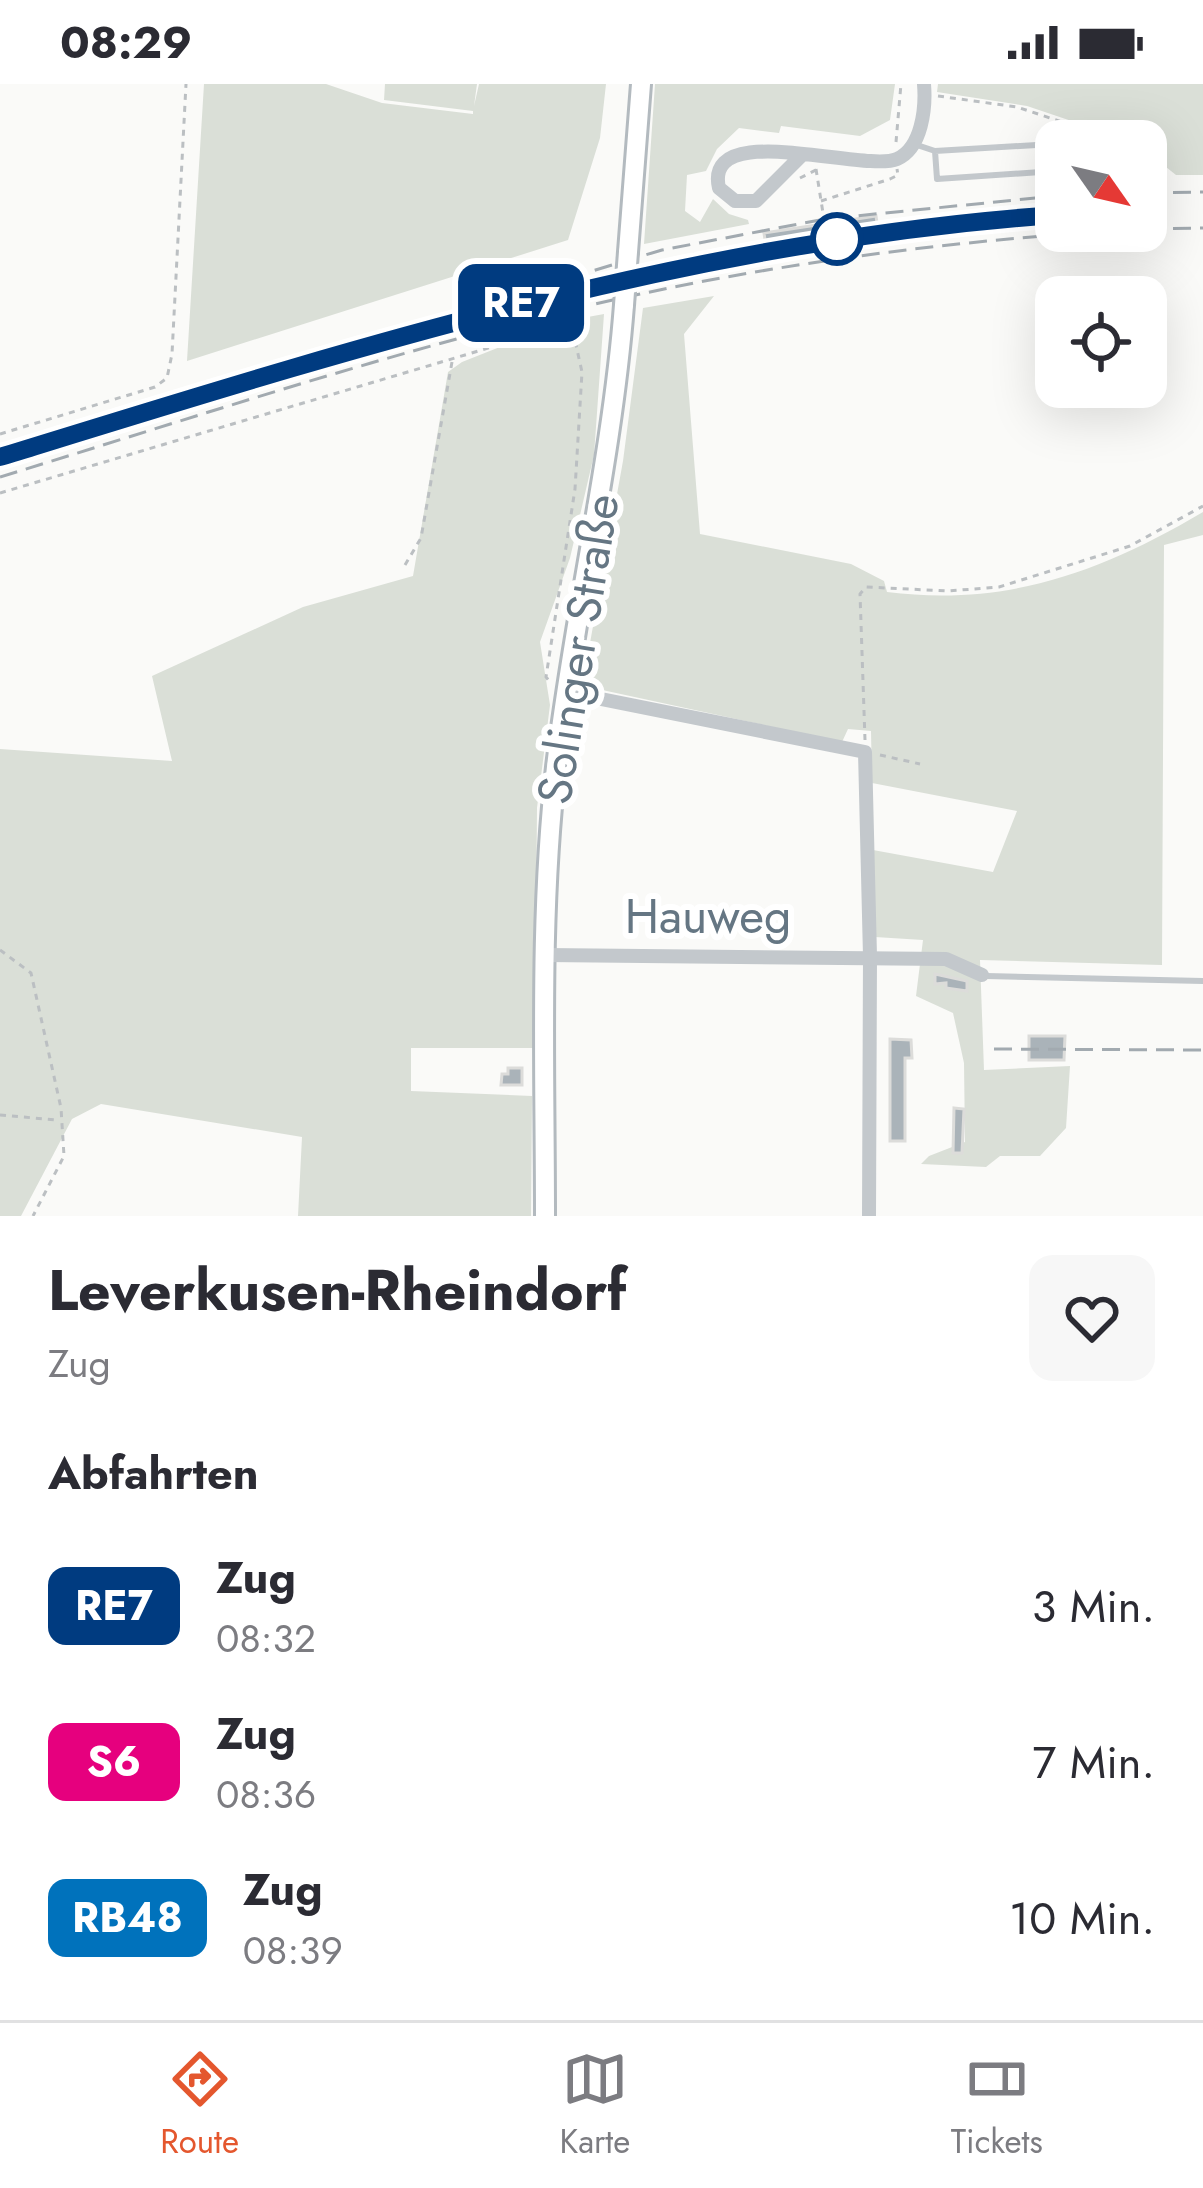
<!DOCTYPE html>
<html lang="de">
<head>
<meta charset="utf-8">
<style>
	:root { --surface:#fff; --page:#f7f7f7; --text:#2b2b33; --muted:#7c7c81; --line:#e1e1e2; --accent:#e4572e }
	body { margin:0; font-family:Jost,sans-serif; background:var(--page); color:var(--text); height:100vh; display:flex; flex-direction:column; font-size:45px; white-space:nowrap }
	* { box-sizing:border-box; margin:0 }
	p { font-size:39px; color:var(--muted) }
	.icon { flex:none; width:66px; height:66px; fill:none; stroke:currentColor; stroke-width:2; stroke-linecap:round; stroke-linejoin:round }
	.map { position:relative; height:1132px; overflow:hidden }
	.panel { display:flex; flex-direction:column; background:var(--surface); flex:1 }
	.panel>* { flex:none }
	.badge { padding:0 24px; border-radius:18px; font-size:42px; line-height:78px }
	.needle { width:78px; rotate:124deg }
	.tools { position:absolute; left:1035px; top:36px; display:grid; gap:24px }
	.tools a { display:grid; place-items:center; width:132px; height:132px; border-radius:24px; background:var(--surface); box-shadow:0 12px 48px #0002; font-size:60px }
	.map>.badge { position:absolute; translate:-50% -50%; box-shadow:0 0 0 6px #fff }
	h2 { padding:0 48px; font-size:45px; line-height:108px }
	.round { display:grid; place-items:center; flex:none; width:126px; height:126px; border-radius:24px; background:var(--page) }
	.summary { display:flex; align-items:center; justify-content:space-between; height:204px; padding:0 48px }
	h1 { font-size:57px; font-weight:700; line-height:90px }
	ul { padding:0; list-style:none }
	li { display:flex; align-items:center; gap:36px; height:156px; padding:0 48px }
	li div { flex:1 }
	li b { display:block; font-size:45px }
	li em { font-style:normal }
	li .badge { min-width:132px; font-weight:700; text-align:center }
	.status { display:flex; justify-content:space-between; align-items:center; height:84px; padding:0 60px; background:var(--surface); direction:ltr }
	.status svg { height:33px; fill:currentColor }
	.menu { display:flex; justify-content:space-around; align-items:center; height:168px; border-top:3px solid var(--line); background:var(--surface); font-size:33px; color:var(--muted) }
	.menu a { display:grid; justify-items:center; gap:6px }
	.menu .current { color:var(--accent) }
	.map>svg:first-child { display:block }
	.green { fill:#dadfd7 }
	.building { fill:#aab3b9; stroke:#dcdcda; stroke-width:3 }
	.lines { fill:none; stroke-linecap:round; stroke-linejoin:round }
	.secondary-casing { stroke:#b3babf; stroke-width:24 }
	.path { stroke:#bbbfc2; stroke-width:3; stroke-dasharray:6 6; stroke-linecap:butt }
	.service { stroke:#c3c8cc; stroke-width:6 }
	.minor { stroke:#c3c8cc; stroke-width:14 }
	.secondary { stroke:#fff; stroke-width:18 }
	.rail { stroke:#a2aab0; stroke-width:3; stroke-dasharray:18 9; stroke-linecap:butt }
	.secondary-bridge-casing { stroke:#b3babf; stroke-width:24; stroke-linecap:butt }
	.secondary-bridge { stroke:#fff; stroke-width:18 }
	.line-casing { stroke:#fff; stroke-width:27 }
	.line { stroke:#003b80; stroke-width:18 }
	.stop-dot { fill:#fff; stroke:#003b80; stroke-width:6 }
	.labels { text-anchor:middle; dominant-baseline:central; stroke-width:12; stroke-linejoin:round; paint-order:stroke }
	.street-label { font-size:48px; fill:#657683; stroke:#fff }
</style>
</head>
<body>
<div class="status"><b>08:29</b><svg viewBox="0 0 49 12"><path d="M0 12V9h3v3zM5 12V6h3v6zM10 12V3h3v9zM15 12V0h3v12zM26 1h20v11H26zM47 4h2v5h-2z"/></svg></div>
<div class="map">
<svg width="1203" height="1132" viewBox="0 0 1203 1132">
	<rect width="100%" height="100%" fill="#fafaf8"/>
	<g class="green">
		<polygon points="204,0 326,0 382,19 473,30 473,27 384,16 385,0 477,0 474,22 479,0 606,0 600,54 568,156 187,277"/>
		<polygon points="655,0 895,0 890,36 860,52 781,42 779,49 739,44 717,65 706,87 687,91 685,127 700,138 713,115 729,130 748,136 749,140 644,160"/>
		<polygon points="938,0 1203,0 1203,91 1176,91 1146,67 1146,57 1131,57 1027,22 937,8"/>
		<path d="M714 212 684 250 700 450 851 480 884 497 887 508C1007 523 1101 488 1203 428V451L1164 461 1162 881 980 876 984 986 1070 982 1066 1044 1040 1072H1000L986 1083 921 1080 929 1072 965 1058 964 979 953 929 916 912 923 856 875 853 873 766 993 788 1017 727 872 699 871 647 848 645 842 658 593 604 584 592 623 377 643 224Z"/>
		<polygon points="604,230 594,371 570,474 540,558 550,621 537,724 535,964 411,964 411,1007 532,1012 531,1132 298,1132 302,1053 101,1020 72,1035 21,1132 0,1132 0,665 172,677 152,592 303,523 413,492 448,288 462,278 566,237"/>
	</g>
	<g class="building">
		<polygon points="876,132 878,146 766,163 764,149"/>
		<polygon points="935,890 967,897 967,907 946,904 946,899 935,900"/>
		<polygon points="1029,952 1065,952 1064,976 1029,976"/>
		<polygon points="890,955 911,956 912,974 905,974 905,1057 890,1057"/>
		<polygon points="508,984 522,984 522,1001 501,1001 502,990 508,990"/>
		<polygon points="954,1024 964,1025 962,1069 953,1069"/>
	</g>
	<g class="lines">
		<g class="secondary-casing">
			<g id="secondary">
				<polyline points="628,168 641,0"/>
				<path d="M545 1132C545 983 539 831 556 683 574 528 612 377 624 221"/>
			</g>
		</g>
		<g class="path">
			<polyline points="938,12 1017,23 1086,46 1090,51"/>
			<polyline points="896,58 901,0"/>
			<polyline points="816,85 823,129"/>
			<polyline points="800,94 818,85"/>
			<polyline points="821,117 890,95 898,91 897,85"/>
			<polyline points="960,129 966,129"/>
			<polyline points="797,151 808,149"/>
			<polyline points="690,171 695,170"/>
			<polyline points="0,350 155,303 167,294 172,270 186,0"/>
			<polyline points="0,409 529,252 563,249 576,261 582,288 575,405 546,593 550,598"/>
			<polyline points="405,481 421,454 452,278"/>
			<polyline points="865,656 860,510 866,503 948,507 999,503 1130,462 1203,422"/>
			<polyline points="880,671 920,680"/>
			<polyline points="0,866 31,889 61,1024 64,1072 33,1132"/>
			<polyline points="0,1031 57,1036"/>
		</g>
		<g class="service">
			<polyline points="917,61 935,67 1053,60 1055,87 937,95 935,67"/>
			<polyline points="986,892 1203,897"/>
		</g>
		<g class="minor">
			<path d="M802 71 756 117H735L719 104C703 34 864 89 897 75 922 64 926 24 924 0"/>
			<polyline points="566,608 865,668 870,872 869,1132"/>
			<polyline points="546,871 946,875 982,891"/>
		</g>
		<use href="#secondary" class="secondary"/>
		<g class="rail">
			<polyline points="1146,109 1203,108"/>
			<polyline points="1146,145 1203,144"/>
			<path d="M593 201C746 168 900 142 1056 131"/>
			<polyline points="0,365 662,166 825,135 1056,112"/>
			<path d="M0 393C222 325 445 249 674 203 820 174 967 156 1115 147"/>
			<polyline points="994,965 1203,966"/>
		</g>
		<g class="secondary-bridge-casing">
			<polyline id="secondary-bridge" points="624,221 628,168"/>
		</g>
		<use href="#secondary-bridge" class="secondary-bridge"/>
	</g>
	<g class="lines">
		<g class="line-casing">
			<path id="line" d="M0 373C347 266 691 156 1056 131"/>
		</g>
		<use href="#line" class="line"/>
	</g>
	<circle class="stop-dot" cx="837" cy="155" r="24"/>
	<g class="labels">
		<g class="street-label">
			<text transform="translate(578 565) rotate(-81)">Solinger Straße</text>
			<text x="708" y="832">Hauweg</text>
		</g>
	</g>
</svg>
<div class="tools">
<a><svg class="needle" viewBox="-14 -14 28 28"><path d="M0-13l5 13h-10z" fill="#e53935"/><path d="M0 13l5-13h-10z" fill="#7c7c81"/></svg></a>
<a><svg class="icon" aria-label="locate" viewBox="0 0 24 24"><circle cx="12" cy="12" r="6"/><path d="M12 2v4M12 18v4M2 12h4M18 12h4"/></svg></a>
</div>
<b class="badge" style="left:521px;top:219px;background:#003b80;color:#fff">RE7</b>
</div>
<section class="panel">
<div class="summary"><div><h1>Leverkusen-Rheindorf</h1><p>Zug</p></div><a class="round"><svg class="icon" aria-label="heart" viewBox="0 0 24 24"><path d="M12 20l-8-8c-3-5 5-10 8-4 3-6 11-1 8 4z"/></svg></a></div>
<h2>Abfahrten</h2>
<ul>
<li><span class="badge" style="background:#003b80;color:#fff">RE7</span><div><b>Zug</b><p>08:32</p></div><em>3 Min.</em></li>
<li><span class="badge" style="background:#e6007e;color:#fff">S6</span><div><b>Zug</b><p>08:36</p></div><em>7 Min.</em></li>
<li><span class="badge" style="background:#0072bc;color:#fff">RB48</span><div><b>Zug</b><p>08:39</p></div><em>10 Min.</em></li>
</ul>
</section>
<nav class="menu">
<a class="current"><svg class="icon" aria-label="directions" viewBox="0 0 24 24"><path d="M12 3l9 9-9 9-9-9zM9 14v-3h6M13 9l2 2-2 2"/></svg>Route</a>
<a><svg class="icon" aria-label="map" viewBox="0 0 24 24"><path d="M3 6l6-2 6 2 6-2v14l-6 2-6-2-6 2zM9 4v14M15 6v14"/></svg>Karte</a>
<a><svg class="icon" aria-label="tickets" viewBox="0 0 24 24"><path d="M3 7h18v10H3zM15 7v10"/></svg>Tickets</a>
</nav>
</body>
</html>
